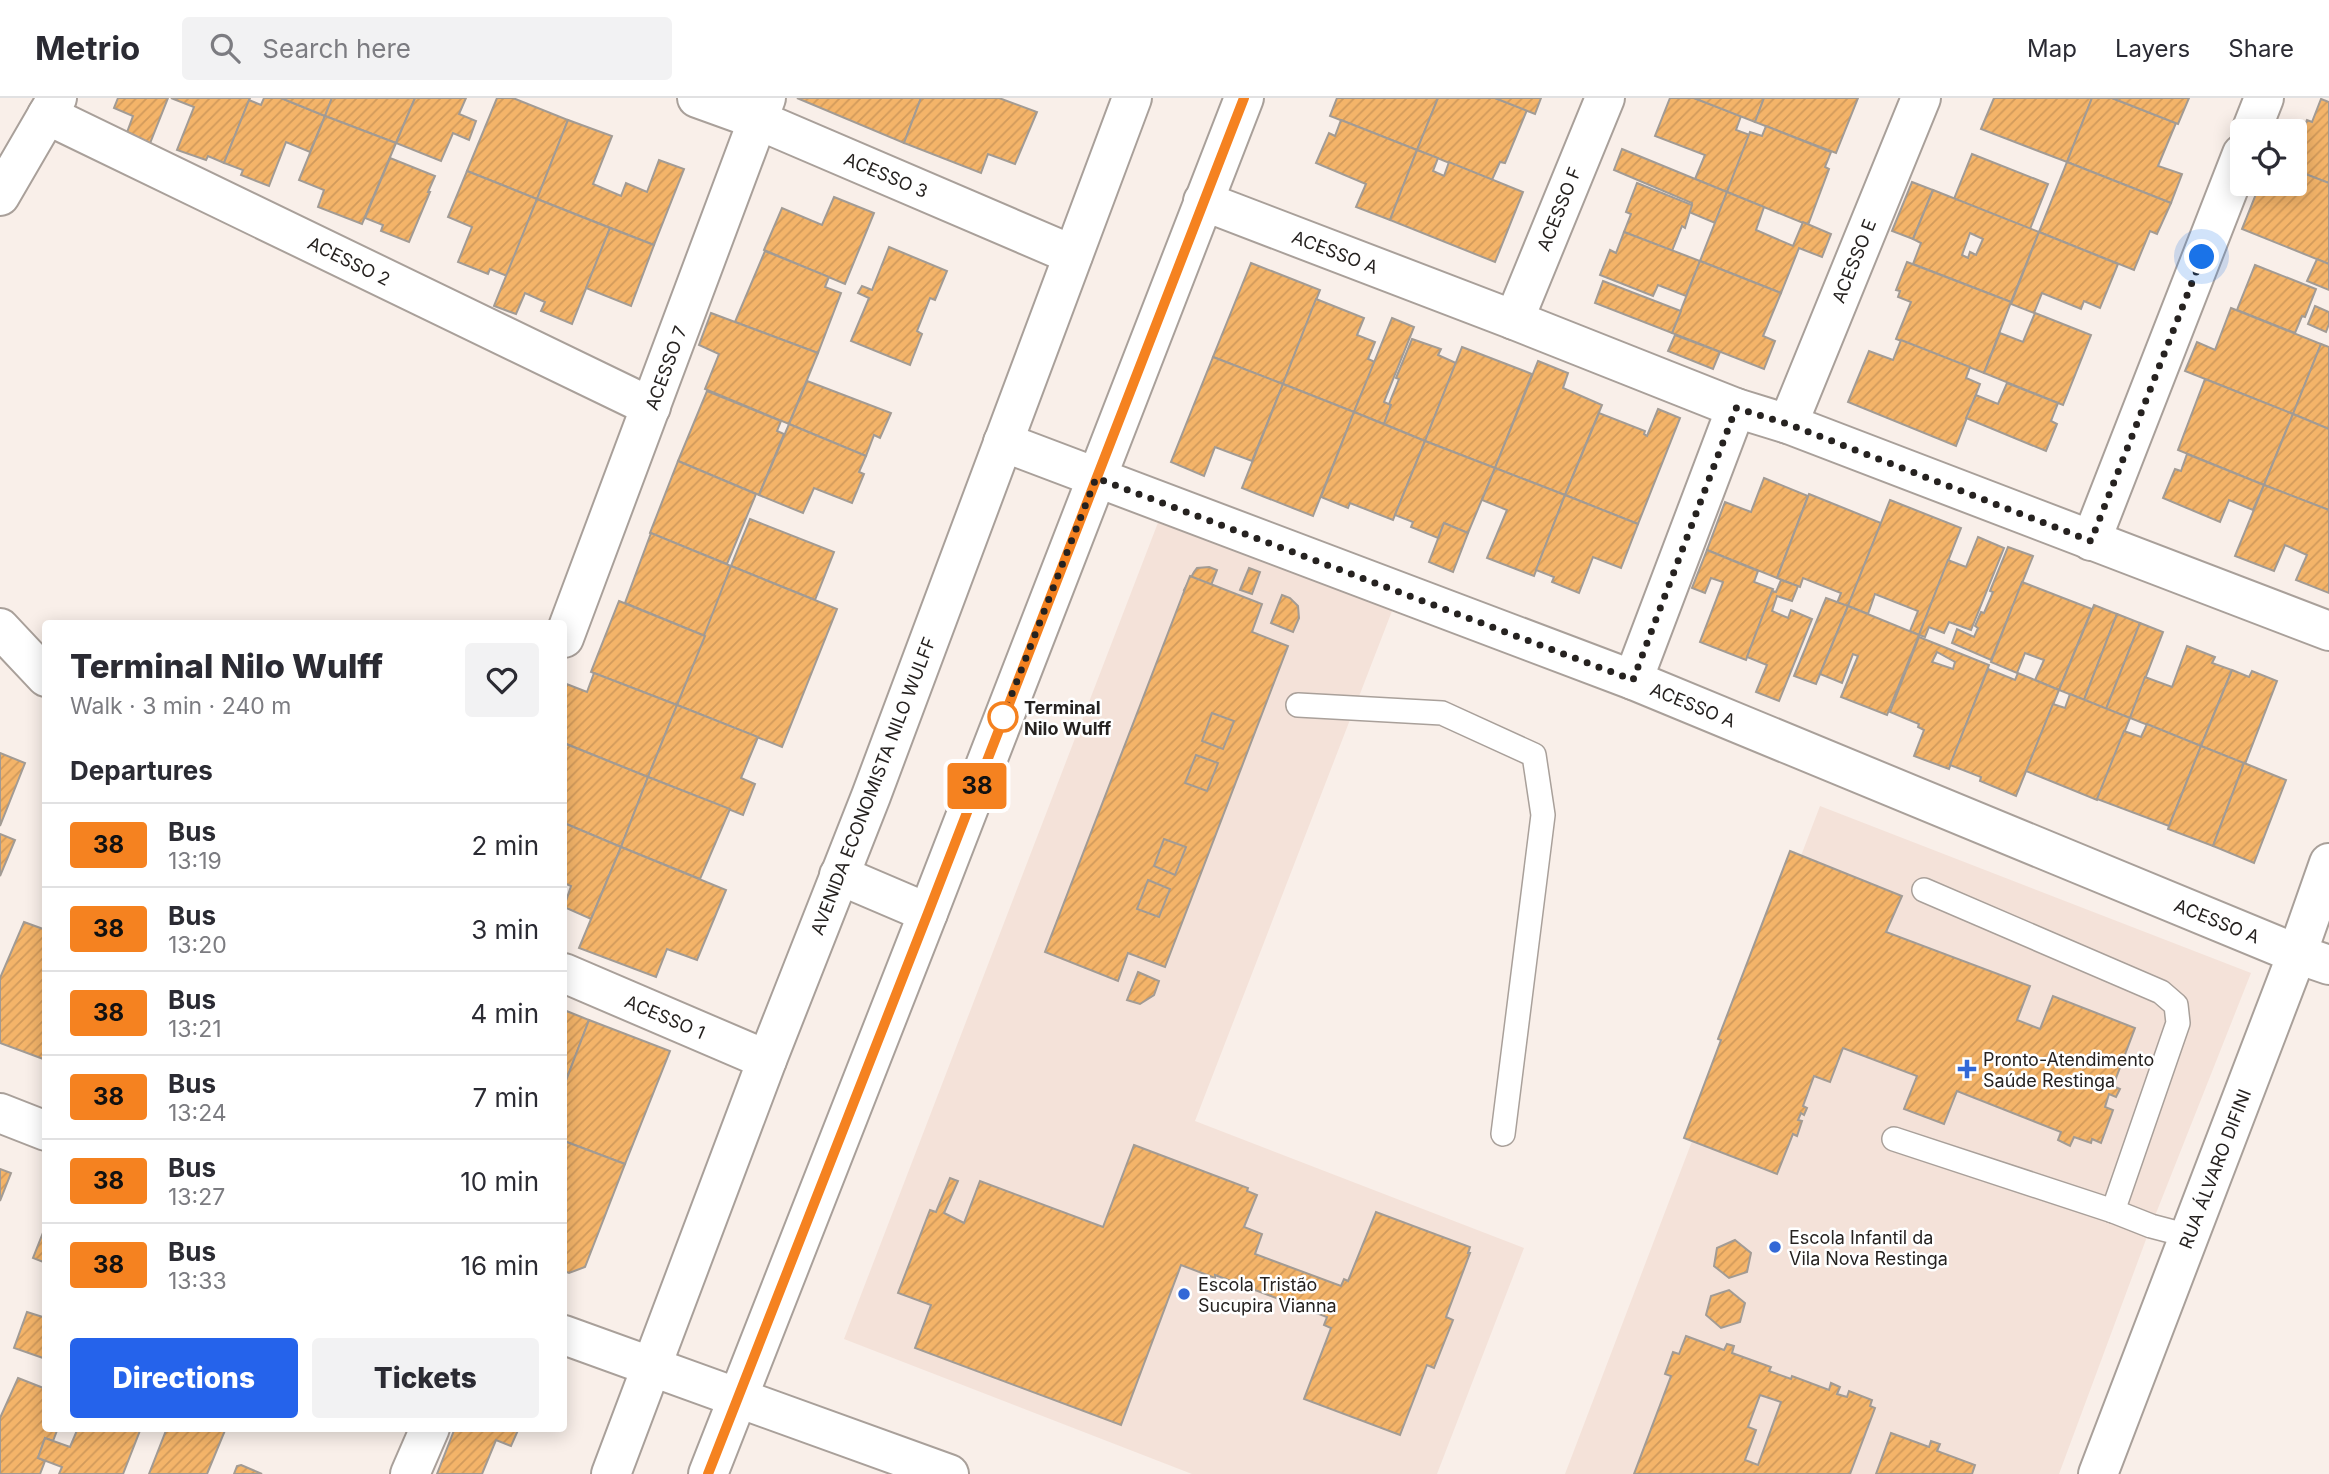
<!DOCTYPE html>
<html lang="en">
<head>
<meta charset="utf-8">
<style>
	:root { --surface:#fff; --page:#f2f2f3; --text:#2b2b33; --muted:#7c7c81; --line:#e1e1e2; --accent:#2563eb }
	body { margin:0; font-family:Inter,sans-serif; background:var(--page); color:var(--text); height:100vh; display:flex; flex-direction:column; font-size:26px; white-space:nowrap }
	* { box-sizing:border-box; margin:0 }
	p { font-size:23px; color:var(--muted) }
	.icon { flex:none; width:38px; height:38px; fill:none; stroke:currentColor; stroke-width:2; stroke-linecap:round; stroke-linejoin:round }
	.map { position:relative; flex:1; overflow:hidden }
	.sheet { position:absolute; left:42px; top:522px; width:525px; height:812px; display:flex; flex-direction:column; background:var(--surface); border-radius:7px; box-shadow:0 4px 18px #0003 }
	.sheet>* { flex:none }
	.badge { padding:0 14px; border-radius:5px; font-size:24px; line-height:46px }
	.controls { position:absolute; left:2230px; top:21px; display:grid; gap:14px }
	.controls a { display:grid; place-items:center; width:77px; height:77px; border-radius:7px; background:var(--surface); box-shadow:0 4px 18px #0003; font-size:35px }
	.you { position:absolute; width:35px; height:35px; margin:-18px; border:5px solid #fff; border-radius:50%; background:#1a73e8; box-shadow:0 0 0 10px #1a73e833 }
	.map>.badge { position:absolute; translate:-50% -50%; box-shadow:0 0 0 4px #fff }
	h2 { padding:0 28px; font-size:26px; line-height:63px }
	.round { display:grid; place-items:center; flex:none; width:74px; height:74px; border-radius:7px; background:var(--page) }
	.headline { display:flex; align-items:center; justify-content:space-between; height:119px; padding:0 28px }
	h1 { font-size:33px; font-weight:800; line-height:52px }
	.cta { display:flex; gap:14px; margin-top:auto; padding:14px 28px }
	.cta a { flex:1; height:80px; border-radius:7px; background:var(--accent); color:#fff; font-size:28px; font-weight:800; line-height:80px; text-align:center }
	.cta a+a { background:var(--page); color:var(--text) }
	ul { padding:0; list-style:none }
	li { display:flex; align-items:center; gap:21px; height:84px; padding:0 28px; border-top:2px solid var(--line) }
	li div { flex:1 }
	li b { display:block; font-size:26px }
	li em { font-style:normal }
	li .badge { min-width:77px; font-weight:700; text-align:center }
	header { display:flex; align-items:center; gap:42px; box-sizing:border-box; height:98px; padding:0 35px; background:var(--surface); border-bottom:2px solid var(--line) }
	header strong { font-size:33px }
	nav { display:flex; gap:38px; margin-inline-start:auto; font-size:24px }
	.search { width:490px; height:63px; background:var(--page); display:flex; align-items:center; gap:18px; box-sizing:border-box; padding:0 24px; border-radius:7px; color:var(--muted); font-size:26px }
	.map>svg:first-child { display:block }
	.built { fill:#f4e2d9 }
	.building { fill:url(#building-hatch); stroke:#a29b94; stroke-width:2; fill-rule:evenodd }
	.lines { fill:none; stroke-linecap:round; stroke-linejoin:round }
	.lane-casing { stroke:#a9a09a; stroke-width:26 }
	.street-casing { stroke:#a9a09a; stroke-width:42 }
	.secondary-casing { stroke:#a9a09a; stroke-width:42 }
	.lane { stroke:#fff; stroke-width:23 }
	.street { stroke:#fff; stroke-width:38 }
	.secondary { stroke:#fff; stroke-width:38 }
	.line-casing { stroke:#fff; stroke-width:16 }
	.line { stroke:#f58220; stroke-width:10 }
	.walk { stroke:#262220; stroke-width:7; stroke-dasharray:0 12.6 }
	.stop-dot { fill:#fff; stroke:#f58220; stroke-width:3.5 }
	.poi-dot { fill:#3368d6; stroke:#fff; stroke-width:2.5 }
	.labels { text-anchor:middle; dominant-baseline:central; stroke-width:5; stroke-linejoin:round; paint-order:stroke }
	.street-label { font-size:18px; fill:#262220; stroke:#fff }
	.stop-label { font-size:18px; font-weight:bold; fill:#262220; stroke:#fff; text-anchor:start }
	.poi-label { font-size:18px; fill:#262220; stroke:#fff; text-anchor:start }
</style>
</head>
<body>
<header>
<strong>Metrio</strong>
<div class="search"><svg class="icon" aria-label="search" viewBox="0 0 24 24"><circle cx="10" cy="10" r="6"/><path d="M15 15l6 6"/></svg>Search here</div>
<nav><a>Map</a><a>Layers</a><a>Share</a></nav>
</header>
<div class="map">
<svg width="2329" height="1376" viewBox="0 0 2329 1376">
	<defs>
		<pattern id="building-hatch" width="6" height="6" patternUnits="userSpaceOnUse" patternTransform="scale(1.75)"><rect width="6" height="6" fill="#f4b469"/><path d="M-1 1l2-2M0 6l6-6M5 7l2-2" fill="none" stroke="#d19a5b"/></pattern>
	</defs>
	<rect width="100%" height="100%" fill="#f9efe9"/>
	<g class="built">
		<polygon points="1159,422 1392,513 1195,1023 1524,1150 1437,1376 1192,1376 844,1241"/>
		<polygon points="1820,708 2251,875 2151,1128 2059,1376 1565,1376"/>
	</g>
	<g class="building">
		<polygon points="118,0 168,0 145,58 122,48 133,18 114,10"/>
		<polygon points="171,0 250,0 224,65 208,58 206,62 177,52 194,9"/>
		<polygon points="264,0 281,0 325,18 310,54 286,44 269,88 241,77 243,72 224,65 249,2 261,7"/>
		<polygon points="281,0 332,0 325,18"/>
		<polygon points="332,0 415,0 396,45 325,18"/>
		<polygon points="415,0 466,0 459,16 476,23 469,42 453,35 441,63 396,45"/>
		<polygon points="497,0 513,0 568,22 537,101 467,73"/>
		<polygon points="797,0 921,0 904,45"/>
		<polygon points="921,0 999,0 1037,14 1015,66 988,56 981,75 904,45"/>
		<polygon points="1337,0 1438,0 1417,52 1330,18"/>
		<polygon points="1438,0 1495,0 1527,12 1505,65 1500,64 1492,82 1417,52"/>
		<polygon points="1495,0 1541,0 1535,16"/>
		<polygon points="1670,0 1694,0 1741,18 1736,32 1750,37 1727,94 1695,81 1705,57 1655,38"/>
		<polygon points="1694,0 1764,0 1755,24"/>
		<polygon points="1764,0 1858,0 1836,55 1755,24"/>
		<polygon points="1994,0 2092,0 2067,64 1981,31"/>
		<polygon points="2092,0 2112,0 2176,25 2158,68 2182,76 2171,105 2067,64"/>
		<polygon points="2112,0 2189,0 2178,26"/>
		<polygon points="2321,1 2329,4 2329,85 2294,72 2294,54 2307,22 2312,24"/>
		<polygon points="325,18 396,45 362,126 318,109 324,92 299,82"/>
		<polygon points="568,22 612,38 593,86 621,98 626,85 647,94 659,62 684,71 654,147 537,101"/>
		<polygon points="1341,22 1417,52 1390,122 1356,109 1366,86 1316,65 1329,35 1335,38"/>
		<polygon points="1766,28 1831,54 1825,69 1829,71 1808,127 1727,94 1750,34 1762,38"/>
		<polygon points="1622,51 1727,94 1715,125 1689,114 1692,105 1614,72"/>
		<polygon points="1417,52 1438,60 1433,73 1444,78 1449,64 1523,94 1495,164 1390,122"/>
		<polygon points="1972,56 2048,86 2030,131 1954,101"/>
		<polygon points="390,60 435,78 428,94 430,94 409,144 381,133 383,127 365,120"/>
		<polygon points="2067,64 2171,105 2157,136 2150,133 2134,172 2039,134"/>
		<polygon points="467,73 537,101 507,178 490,171 488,176 458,164 472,129 448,119"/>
		<polygon points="2298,73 2329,85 2329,166 2242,131 2260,86 2269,86 2289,94"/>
		<polygon points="1912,84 1933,92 1913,141 1892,133"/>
		<polygon points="1637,85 1692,107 1685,130 1682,128 1672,153 1624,134 1631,116 1626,114"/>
		<path d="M1933 92 2039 134 2011 204 1913 166 1921 145 1913 141ZM1970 135 1983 141 1976 157 1970 154 1968 160 1962 157Z"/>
		<polygon points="1727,94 1764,109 1756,132 1793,148 1803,124 1831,136 1822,159 1799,150 1781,195 1700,163"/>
		<polygon points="834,99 874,115 845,186 764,152 782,110 822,127"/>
		<polygon points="537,101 610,130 572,226 541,213 545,204 525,195 516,216 494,208"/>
		<polygon points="610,130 654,147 631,208 586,190"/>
		<polygon points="1624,134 1700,163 1686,198 1658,187 1653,198 1600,177 1610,152 1616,155"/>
		<polygon points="2039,134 2118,166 2100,210 2084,203 2081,211 2042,195 2034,215 2011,206"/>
		<polygon points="889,149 947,173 935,202 930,200 917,233 922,236 910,267 851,243 869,200 858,195 862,188 872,192"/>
		<polygon points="765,153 829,179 825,189 841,195 818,255 735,224"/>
		<polygon points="2317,161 2329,166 2329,192 2307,183"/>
		<polygon points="1700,163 1781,195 1763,238 1775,243 1764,271 1672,235"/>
		<polygon points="1907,164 2011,204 1984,275 1896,241 1911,204 1898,199 1900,193 1896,192"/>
		<polygon points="1251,165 1320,192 1283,286 1213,259"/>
		<polygon points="2255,167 2316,191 2305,219 2302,218 2295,235 2237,212"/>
		<polygon points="1603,183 1681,213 1672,235 1595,205"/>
		<polygon points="1316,201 1364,220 1357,237 1375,244 1368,261 1375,264 1354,314 1283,286"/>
		<polygon points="2315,208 2329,214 2329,226 2326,234 2308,226"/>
		<polygon points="2231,210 2321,246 2293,316 2185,273 2197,244 2215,252"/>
		<polygon points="711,215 818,255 789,326 705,291 719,256 699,247"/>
		<polygon points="2035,215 2091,237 2063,307 1984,275 2000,235 2023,244"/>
		<polygon points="1392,220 1414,229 1384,304 1391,307 1384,326 1354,314"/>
		<polygon points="1675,237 1720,254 1713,271 1668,253"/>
		<polygon points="1412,241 1441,251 1438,257 1456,265 1425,343 1384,326 1391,307 1389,306 1399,281 1396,280"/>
		<polygon points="1901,242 1970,269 1966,280 1980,286 1956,348 1848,304 1869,253 1893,262"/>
		<polygon points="2321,246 2329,249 2329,331 2293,316"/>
		<polygon points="1462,249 1532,276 1495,370 1425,343"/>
		<polygon points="1213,259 1283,286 1252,363 1215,349 1204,378 1171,364"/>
		<polygon points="1538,263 1568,275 1563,290 1602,307 1565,397 1495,370"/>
		<polygon points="2205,281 2293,316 2264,387 2178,352"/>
		<polygon points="807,283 891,315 880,340 874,337 866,358 789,326"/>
		<polygon points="2007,285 2058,305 2051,323 2057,326 2046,353 1966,320 1976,297 1998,306"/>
		<polygon points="1283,286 1354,314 1313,418 1242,390"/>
		<polygon points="707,293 781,323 777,333 784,336 759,397 678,363"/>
		<polygon points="1658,311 1680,320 1638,426 1565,397 1599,315 1645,333 1644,336 1647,338"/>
		<polygon points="1354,314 1425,343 1393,422 1350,405 1348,410 1321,399"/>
		<polygon points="2293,316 2329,331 2329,412 2264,387"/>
		<polygon points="789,326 866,358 859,374 864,376 852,405 814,390 803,415 759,397"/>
		<polygon points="1425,343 1495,370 1468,435 1444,425 1438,440 1411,429 1413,424 1395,417"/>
		<polygon points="2187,356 2264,387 2253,412 2229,402 2220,424 2163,400 2175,371 2181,373"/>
		<polygon points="678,363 756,396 727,466 650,435"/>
		<polygon points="1495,370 1565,397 1534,478 1487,460 1507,412 1482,402"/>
		<polygon points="1764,380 1808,398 1777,480 1707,452 1725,404 1751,414"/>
		<polygon points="2264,387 2329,412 2329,495 2296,482 2307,457 2285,447 2274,473 2235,458"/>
		<polygon points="1809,396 1881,425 1848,508 1837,505 1841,495 1803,480 1800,489 1777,480"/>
		<polygon points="1565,397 1638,426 1621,470 1593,459 1579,495 1552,484 1554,479 1536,472"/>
		<polygon points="1890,402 1961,430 1919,537 1910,533 1918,513 1875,496 1868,516 1848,508"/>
		<polygon points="750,421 834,454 815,502 731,468"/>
		<polygon points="1444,425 1468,435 1453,474 1429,464"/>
		<polygon points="651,435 731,468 705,538 625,505"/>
		<polygon points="1978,439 2004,450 1971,532 1949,524 1944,535 1929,529 1925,539 1919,537 1948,462 1966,469"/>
		<polygon points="2008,449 2033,458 1991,562 1952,545 1957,531 1974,539 1978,530 1975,528 1981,514 1984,515 1993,494 1990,493"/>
		<polygon points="1707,452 1758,473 1754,484 1773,491 1746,562 1700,544 1723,484 1711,480 1705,495 1692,490"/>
		<polygon points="731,468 837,511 782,649 677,607"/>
		<polygon points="1209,469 1217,472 1206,500 1184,492 1194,474 1197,470"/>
		<polygon points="1249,470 1260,474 1252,496 1240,492"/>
		<polygon points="1190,478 1262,506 1252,534 1288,548 1165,869 1128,855 1118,883 1045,854"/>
		<polygon points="1781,482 1798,488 1792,503 1777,498 1772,513 1788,520 1791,512 1812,521 1779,603 1756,594 1767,567 1747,559 1772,493 1776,494"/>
		<polygon points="2022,484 2092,511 2059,592 2035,582 2044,562 2025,555 2017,575 1991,564"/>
		<polygon points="1282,497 1290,500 1298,508 1299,520 1293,534 1271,525"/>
		<polygon points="1826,500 1848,508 1816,586 1794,578"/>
		<polygon points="619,503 705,538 677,607 591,574"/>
		<polygon points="2094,507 2117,516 2084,602 2059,592"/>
		<polygon points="1848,508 1919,537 1887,617 1841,599 1858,558 1853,556 1842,585 1820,576"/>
		<polygon points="2117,516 2140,525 2106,611 2084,602"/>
		<polygon points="2140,525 2163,534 2130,620 2106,611"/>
		<path d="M1919 539 1989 567 1949 671 1914 658 1924 632 1918 629 1919 626 1890 614ZM1937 554 1955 564 1953 571 1932 564Z"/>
		<polygon points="2187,548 2215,559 2212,565 2232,572 2201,648 2130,620 2145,579 2172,589"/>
		<polygon points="1988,571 2015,582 2018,575 2059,592 2016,698 1980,683 1981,679 1950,667"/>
		<polygon points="2232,572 2249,579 2252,573 2277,583 2245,666 2201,648"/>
		<polygon points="594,575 677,607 648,679 564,645 564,585 587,594"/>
		<polygon points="2070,596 2130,620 2097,702 2026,673 2053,606 2065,610"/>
		<polygon points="677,607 758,639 741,680 755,686 743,717 648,679"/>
		<polygon points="1212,615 1234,623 1223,651 1202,643"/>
		<polygon points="2147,626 2201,648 2169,728 2097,701 2124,633 2141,639"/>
		<polygon points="566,646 648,679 621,749 564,725 564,654"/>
		<polygon points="2201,648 2244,665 2213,748 2168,731"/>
		<polygon points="0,655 25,665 0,728"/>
		<polygon points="1196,657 1218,665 1207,693 1185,685"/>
		<polygon points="2244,665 2286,682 2254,765 2213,748"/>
		<polygon points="648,679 730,711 700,781 621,749"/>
		<polygon points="564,725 621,749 591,821 564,809 571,788 564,785"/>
		<polygon points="0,736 15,742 0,778"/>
		<polygon points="1164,741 1186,749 1175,777 1154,768"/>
		<polygon points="621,749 726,792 697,862 667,851 656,879 579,850"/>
		<polygon points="1790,753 1902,798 1886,834 2030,888 2017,922 2040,931 2053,898 2135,930 2113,988 2120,991 2116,999 2109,996 2105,1009 2113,1012 2101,1045 2092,1041 2091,1045 2074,1039 2070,1048 2058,1042 2061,1034 1957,993 1944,1026 1904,1011 1917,978 1843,950 1830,984 1814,978 1803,1008 1807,1010 1804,1017 1801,1015 1798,1022 1802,1023 1797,1038 1793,1036 1777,1076 1684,1040 1721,942 1718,941"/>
		<polygon points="1148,782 1170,791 1159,819 1137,811"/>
		<polygon points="24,824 46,832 46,962 0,945 0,880"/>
		<polygon points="1138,874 1159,883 1154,897 1140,906 1127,902"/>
		<polygon points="564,912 589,922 564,988"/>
		<polygon points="589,922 670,953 625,1066 564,1043 564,988"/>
		<polygon points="564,1043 625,1066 585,1169 569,1175 564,1173"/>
		<polygon points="1134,1047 1248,1090 1247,1093 1257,1097 1244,1129 1262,1136 1255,1156 1341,1188 1344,1181 1348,1183 1376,1114 1470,1149 1468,1155 1470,1155 1446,1219 1453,1222 1434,1270 1427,1267 1400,1337 1304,1301 1331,1230 1324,1227 1327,1219 1215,1177 1215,1180 1181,1167 1121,1327 915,1250 931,1207 898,1195 930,1112 936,1114 950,1080 958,1083 944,1115 964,1125 980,1083 1103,1129"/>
		<polygon points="0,1071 11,1075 0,1103"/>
		<polygon points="46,1127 46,1165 33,1160"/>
		<polygon points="1735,1142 1751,1155 1747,1174 1729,1180 1714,1168 1717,1150"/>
		<polygon points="1729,1192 1745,1205 1740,1224 1721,1230 1706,1217 1711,1198"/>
		<polygon points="27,1214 46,1220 46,1261 14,1250"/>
		<path d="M1686 1238 1724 1252 1727 1246 1734 1248 1732 1255 1771 1269 1769 1273 1791 1281 1792 1278 1829 1292 1831 1285 1840 1289 1837 1296 1847 1299 1849 1293 1872 1302 1870 1308 1875 1310 1850 1376H1634L1671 1278 1665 1276 1673 1254 1679 1256ZM1760 1297 1781 1304 1758 1367 1745 1362 1756 1332 1748 1329Z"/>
		<polygon points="18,1280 46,1291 46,1330 58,1330 53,1343 45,1340 38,1360 45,1363 40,1376 0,1376 0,1320"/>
		<polygon points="78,1330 141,1330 123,1376 59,1376 62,1369 38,1360 45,1340 70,1349"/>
		<polygon points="167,1330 226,1330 207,1376 149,1376"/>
		<polygon points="455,1330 519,1330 511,1348 496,1342 482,1376 437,1376"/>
		<polygon points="1891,1335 1929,1349 1931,1343 1940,1346 1937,1353 1975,1367 1972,1376 1876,1376"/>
		<polygon points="241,1367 262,1376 234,1376 237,1368"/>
	</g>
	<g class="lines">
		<g class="lane-casing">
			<g id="lane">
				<polyline points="1298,607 1442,615 1534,657 1543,717 1503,1036"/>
				<polyline points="1924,792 2161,894 2176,907 2178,925 2113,1113"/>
				<polyline points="1894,1041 2113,1113 2151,1128 2189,1138"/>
			</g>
		</g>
		<g class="street-casing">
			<g id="street">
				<polyline points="697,0 758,22 1073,157"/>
				<polyline points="47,17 651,309"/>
				<polyline points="2251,33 2264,0"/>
				<polyline points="0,98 57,0"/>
				<polyline points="1203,103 1514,222 1736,310 1788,326 2329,533"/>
				<polyline points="1514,222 1605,0"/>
				<polyline points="1788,326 1921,0"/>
				<polyline points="1003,344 1633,582 2297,856 2329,867"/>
				<polyline points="2091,443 2242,56"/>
				<polyline points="0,530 46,579"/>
				<polyline points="564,540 766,0"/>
				<polyline points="1633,582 1736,310"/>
				<polyline points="564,875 767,962"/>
				<polyline points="410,1376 430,1330"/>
				<polyline points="2098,1376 2297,856 2329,765"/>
			</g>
		</g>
		<g class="secondary-casing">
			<g id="secondary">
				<polyline points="839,777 928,815"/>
				<polyline points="0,1015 46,1033"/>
				<polyline points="564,1237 949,1376"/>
				<polyline points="611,1376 767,962 871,698 1132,0"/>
				<polyline points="708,1376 928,815 1244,0"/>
			</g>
		</g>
		<use href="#lane" class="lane"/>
		<use href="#street" class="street"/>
		<use href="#secondary" class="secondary"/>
	</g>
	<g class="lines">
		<g class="line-casing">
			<polyline id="line" points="708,1376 928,815 1244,0"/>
		</g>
		<use href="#line" class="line"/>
		<polyline class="walk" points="1003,619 1096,380 1633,582 1736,310 1788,326 2091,443 2202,159"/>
	</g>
	<circle class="stop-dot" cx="1003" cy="619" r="14"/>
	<g class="poi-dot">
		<path d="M1963.5 960.5h7v7h7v7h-7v7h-7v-7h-7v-7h7z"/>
		<circle cx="1775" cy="1149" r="7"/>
		<circle cx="1184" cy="1196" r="7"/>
	</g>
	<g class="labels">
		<g class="street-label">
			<text transform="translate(886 77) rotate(23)">ACESSO 3</text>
			<text transform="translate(1559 111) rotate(-68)">ACESSO F</text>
			<text transform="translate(1335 154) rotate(21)">ACESSO A</text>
			<text transform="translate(349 163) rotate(26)">ACESSO 2</text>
			<text transform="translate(1854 163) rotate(-68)">ACESSO E</text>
			<text transform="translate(666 270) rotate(-70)">ACESSO 7</text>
			<text transform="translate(1693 607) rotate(22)">ACESSO A</text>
			<text transform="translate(873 688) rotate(-69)">AVENIDA ECONOMISTA NILO WULFF</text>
			<text transform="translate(2217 823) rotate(22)">ACESSO A</text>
			<text transform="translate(665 919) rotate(23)">ACESSO 1</text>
			<text transform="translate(2215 1071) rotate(-69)">RUA ÁLVARO DIFINI</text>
		</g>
		<g class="stop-label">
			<text x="1024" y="609">Terminal<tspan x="1024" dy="21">Nilo Wulff</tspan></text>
		</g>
		<g class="poi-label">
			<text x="1983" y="961">Pronto-Atendimento<tspan x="1983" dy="21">Saúde Restinga</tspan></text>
			<text x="1789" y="1139">Escola Infantil da<tspan x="1789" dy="21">Vila Nova Restinga</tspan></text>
			<text x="1198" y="1186">Escola Tristão<tspan x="1198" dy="21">Sucupira Vianna</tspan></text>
		</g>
	</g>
</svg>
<div class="controls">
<a><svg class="icon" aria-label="locate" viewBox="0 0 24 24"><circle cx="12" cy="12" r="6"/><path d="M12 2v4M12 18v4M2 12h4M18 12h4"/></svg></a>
</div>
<div class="you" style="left:2202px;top:159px"></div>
<b class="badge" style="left:977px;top:688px;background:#f58220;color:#111">38</b>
<section class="sheet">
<div class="headline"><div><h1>Terminal Nilo Wulff</h1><p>Walk · 3 min · 240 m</p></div><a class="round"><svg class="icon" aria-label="heart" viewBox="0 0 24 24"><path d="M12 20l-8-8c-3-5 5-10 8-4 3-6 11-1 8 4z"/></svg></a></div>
<h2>Departures</h2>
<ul>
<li><span class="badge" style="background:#f58220;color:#111">38</span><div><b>Bus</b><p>13:19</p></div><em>2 min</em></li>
<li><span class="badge" style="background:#f58220;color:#111">38</span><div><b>Bus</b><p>13:20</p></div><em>3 min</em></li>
<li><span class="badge" style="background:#f58220;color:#111">38</span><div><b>Bus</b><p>13:21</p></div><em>4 min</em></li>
<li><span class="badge" style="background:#f58220;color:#111">38</span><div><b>Bus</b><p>13:24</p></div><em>7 min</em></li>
<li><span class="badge" style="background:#f58220;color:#111">38</span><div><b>Bus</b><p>13:27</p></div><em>10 min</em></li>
<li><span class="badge" style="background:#f58220;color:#111">38</span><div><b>Bus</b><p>13:33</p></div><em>16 min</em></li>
</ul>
<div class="cta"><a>Directions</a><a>Tickets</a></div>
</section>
</div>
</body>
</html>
